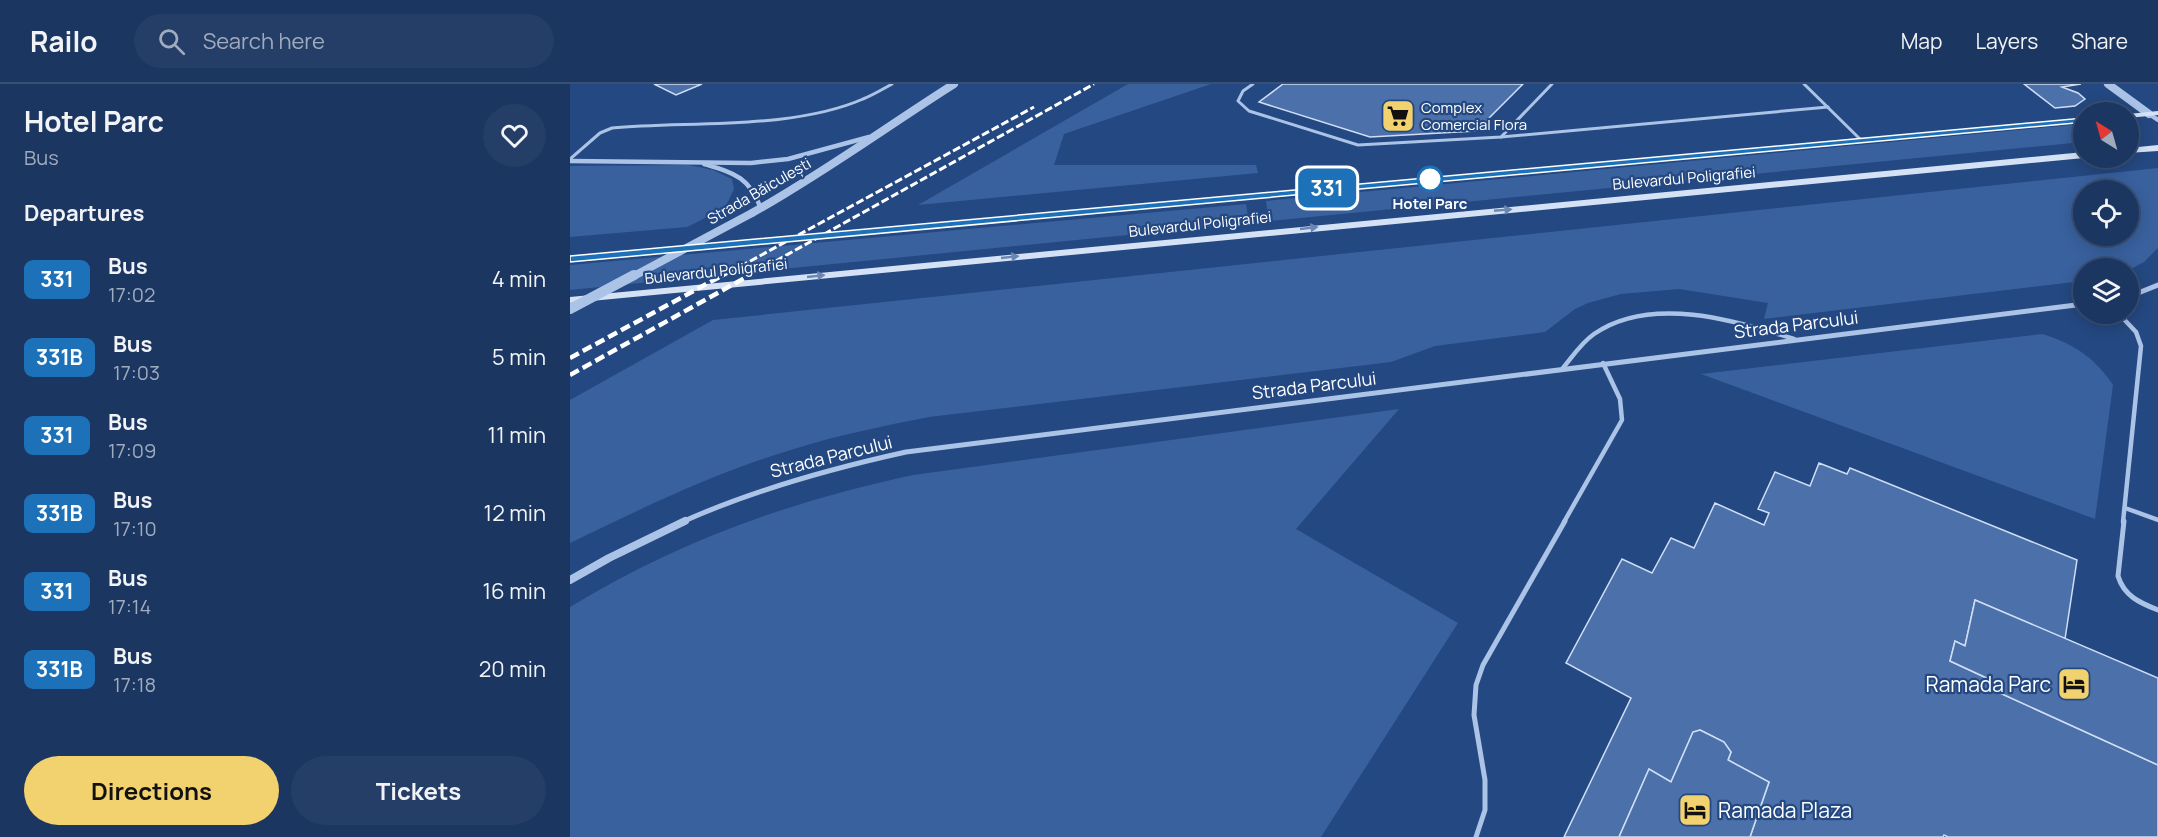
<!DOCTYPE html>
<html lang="en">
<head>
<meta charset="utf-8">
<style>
	:root { --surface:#1b3661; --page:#243e67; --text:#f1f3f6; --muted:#a0abbd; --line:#395076; --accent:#f1d26f }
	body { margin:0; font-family:Manrope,sans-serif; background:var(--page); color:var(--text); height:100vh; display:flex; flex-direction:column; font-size:22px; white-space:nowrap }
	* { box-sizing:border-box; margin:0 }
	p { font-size:20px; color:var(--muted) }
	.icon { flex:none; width:33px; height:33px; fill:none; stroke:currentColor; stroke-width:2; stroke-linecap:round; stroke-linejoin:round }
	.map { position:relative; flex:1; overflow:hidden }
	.sheet { display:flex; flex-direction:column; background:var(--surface); width:570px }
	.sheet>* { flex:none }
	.badge { padding:0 12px; border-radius:9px; font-size:21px; line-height:39px }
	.needle { width:39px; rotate:323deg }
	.tools { position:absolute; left:1503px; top:18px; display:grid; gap:12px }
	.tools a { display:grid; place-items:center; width:66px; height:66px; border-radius:50%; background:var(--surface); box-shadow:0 3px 15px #0003,0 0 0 2px var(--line); font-size:30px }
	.map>.badge { position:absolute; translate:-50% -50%; box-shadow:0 0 0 3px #fff }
	h2 { padding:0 24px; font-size:22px; line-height:54px }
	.round { display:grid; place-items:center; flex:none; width:63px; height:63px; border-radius:32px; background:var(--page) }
	.head { display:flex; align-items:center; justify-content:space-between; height:102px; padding:0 24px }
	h1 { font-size:28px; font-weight:700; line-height:45px }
	.button { display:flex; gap:12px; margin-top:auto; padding:12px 24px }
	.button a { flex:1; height:69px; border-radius:36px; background:var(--accent); color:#111; font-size:24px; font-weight:700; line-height:69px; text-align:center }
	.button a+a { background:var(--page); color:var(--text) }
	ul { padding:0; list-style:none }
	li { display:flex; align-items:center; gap:18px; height:78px; padding:0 24px }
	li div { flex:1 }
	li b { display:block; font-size:22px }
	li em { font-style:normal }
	li .badge { min-width:66px; font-weight:700; text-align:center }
	header { display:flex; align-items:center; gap:36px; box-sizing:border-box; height:84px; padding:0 30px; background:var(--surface); border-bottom:2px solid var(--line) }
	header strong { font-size:28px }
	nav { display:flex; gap:33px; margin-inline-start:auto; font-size:21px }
	.search { width:420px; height:54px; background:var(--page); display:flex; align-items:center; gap:15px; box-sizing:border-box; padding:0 21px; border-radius:33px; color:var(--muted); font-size:22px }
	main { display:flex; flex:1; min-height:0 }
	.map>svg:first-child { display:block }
	.green { fill:#39619e; fill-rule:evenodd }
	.building { fill:#4c71aa; stroke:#cfdef5; stroke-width:1.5 }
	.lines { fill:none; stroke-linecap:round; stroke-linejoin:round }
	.service-far2 { stroke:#abc3e7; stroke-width:3 }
	.service-far1 { stroke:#abc3e7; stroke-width:4.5 }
	.service { stroke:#abc3e7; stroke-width:5 }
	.minor-far2 { stroke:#abc3e7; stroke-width:4.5 }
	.minor-far1 { stroke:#abc3e7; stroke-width:5 }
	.minor { stroke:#abc3e7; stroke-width:8 }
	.tertiary { stroke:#abc3e7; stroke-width:8 }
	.secondary { fill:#d5e2f6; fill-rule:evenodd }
	.rail-far1 { stroke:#fff; stroke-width:3; stroke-dasharray:8 3; stroke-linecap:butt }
	.rail { stroke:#fff; stroke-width:4.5; stroke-dasharray:10 4.5; stroke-linecap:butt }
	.tertiary-bridge-far1 { stroke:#abc3e7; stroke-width:8 }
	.tertiary-bridge { stroke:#abc3e7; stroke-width:10 }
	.oneway { fill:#6b86b0 }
	.line { fill:#1d71b8; stroke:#fff; stroke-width:1.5 }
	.stop-dot { fill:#fff; stroke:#1d71b8; stroke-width:3 }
	.labels { text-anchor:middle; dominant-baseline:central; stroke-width:4.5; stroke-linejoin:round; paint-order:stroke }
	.far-poi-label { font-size:15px; fill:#fff; stroke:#244881; text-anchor:start }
	.far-street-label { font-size:15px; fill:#fff; stroke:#244881 }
	.far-stop-label { font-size:15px; font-weight:bold; fill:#fff; stroke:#244881 }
	.street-label { font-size:18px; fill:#fff; stroke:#244881 }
	.near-poi-label { font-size:21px; fill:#fff; stroke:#244881; text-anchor:end }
</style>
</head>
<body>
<header>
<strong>Railo</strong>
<div class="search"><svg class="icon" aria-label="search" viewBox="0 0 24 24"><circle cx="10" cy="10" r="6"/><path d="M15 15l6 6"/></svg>Search here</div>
<nav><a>Map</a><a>Layers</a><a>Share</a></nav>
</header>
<main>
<section class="sheet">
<div class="head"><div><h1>Hotel Parc</h1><p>Bus</p></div><a class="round"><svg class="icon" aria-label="heart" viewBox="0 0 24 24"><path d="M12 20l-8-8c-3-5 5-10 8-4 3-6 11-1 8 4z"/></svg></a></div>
<h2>Departures</h2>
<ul>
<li><span class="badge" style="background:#1d71b8;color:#fff">331</span><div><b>Bus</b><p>17:02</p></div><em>4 min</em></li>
<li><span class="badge" style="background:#1d71b8;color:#fff">331B</span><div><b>Bus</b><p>17:03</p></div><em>5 min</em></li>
<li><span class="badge" style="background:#1d71b8;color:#fff">331</span><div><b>Bus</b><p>17:09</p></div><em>11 min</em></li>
<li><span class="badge" style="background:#1d71b8;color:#fff">331B</span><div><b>Bus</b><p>17:10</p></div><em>12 min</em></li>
<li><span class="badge" style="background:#1d71b8;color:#fff">331</span><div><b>Bus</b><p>17:14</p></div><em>16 min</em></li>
<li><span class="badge" style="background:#1d71b8;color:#fff">331B</span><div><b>Bus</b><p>17:18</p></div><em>20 min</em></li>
</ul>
<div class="button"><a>Directions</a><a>Tickets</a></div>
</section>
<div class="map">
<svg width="1588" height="753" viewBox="0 0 1588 753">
	<rect width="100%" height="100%" fill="#244881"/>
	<g class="green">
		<polygon points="558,0 641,0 494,50 484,81 686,81 688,89 348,121"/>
		<polygon points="1502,41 1513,49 1513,58 699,137 696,117"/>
		<polygon points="119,81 143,86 162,95 164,105 155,124 117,143 0,153 0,82"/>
		<path d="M1588 84V164L1574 178 1559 186 1558 184H1514L1513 197 1194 235 1198 219 1109 205 1051 210 1018 219 1005 225 975 248 865 262 821 278 359 333C313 342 269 351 224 365 147 388 72 424 0 459V316L143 236ZM1514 106H1558V152H1514Z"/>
		<polygon points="676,120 679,139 0,206 0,181"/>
		<path d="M1472 250C1503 259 1525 274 1543 301L1525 435 1131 290Z"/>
		<path d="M829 325 726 445 888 539 751 753H0V523C109 457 218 418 343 391Z"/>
	</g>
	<g class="building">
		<polygon points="84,0 132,0 106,11"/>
		<polygon points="713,0 953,0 906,47 800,53 689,18"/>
		<polygon points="1454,0 1511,0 1492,3 1508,9 1515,15 1505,22 1485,24"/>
		<polygon points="1249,379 1277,390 1280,384 1507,476 1495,555 1405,516 1395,562 1385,557 1380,577 1421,596 1419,604 1588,681 1588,753 1378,753 1374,751 1373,753 1180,753 1199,698 1158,676 1161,668 1154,658 1130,646 1123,648 1101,698 1079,685 1049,753 994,753 1061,614 996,579 1052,475 1082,489 1101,454 1124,464 1145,419 1194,441 1199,429 1188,425 1205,388 1240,402"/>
		<polygon points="1405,516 1588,594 1588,681 1419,604 1421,596 1380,577 1385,557 1395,562"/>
		<polygon points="1130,646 1154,658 1161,668 1158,676 1199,698 1180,753 1049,753 1079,685 1101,698 1123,648"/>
	</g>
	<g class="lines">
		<g class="service-far2">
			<polyline points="683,0 673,7 668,17 679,27 788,61 931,53 1258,23"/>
			<polyline points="1234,0 1291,56"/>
			<polyline points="931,53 982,0"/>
			<path d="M0 75 30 49 42 44C119 37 222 46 293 15 303 11 313 5 322 0"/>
		</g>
		<g class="service-far1">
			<polyline points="1549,230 1566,248 1571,262 1553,438"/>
			<path d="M993 284C1003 272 1011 259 1024 250 1080 211 1165 236 1224 255"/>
			<polyline points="1555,424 1588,436"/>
			<polyline points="994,438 1052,336 1050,315 1033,279"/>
		</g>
		<g class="service">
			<path d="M1554 437 1548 492C1554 512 1570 519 1588 526"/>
			<polyline points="906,753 915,726 915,696 904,631 906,601 913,581 995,437"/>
		</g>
		<g class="minor-far2">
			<polyline points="1579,30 1588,36"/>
			<polyline points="0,77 181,79 218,75 299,53"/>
			<path d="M134 80C164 89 180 93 191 125"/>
		</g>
		<g class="minor-far1">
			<polyline points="1558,213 1588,201"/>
			<path d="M112 438C183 406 259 385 336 368L1514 220"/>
		</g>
		<polyline class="minor" points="0,496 39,474 115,437"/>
		<g class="tertiary">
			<polyline points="1538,0 1579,30"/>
			<path d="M182 129C252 90 316 43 384 0"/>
		</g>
		<g class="secondary">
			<polygon points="1588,27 1588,31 1558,34 1558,30"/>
			<polygon points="1514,34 1514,38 0,178 0,172"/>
			<polygon points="1588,61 1588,67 1558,69 1558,64"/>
			<polygon points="1514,68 1514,74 0,219 0,213"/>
		</g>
		<g class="rail-far1">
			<polyline points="151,193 464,23"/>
			<polyline points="177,193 524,0"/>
		</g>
		<g class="rail">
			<polyline points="0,274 153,191"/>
			<polyline points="0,291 180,191"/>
		</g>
		<polyline class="tertiary-bridge-far1" points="62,193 182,129"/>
		<polyline class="tertiary-bridge" points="0,225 64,191"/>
	</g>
	<defs><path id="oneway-solid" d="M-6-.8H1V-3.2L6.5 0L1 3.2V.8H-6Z" transform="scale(1.5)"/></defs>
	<g class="oneway">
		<use href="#oneway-solid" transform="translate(933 126) rotate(-5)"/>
		<use href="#oneway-solid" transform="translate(739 144) rotate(-6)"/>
		<use href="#oneway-solid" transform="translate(440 173) rotate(-6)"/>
		<use href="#oneway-solid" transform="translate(246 192) rotate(-6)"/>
	</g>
	<polygon class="line" points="1514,34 1517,36 1516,38 0,178 0,172"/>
	<defs>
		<g id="supermarket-square" transform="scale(1.725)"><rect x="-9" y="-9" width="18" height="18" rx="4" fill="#f1d26f" stroke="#244881"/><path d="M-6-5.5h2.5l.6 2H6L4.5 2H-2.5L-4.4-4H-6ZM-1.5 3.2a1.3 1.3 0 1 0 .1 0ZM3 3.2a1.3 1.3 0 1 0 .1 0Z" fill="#111"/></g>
		<g id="hotel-square" transform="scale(1.725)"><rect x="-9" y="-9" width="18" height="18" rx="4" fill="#f1d26f" stroke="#244881"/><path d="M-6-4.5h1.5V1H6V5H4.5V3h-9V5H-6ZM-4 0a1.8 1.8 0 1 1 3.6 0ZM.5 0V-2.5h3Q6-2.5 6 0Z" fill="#111"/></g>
	</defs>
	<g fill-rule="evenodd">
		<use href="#supermarket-square" x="828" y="32"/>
		<use href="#hotel-square" x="1504" y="600"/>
		<use href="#hotel-square" x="1125" y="726"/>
	</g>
	<circle class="stop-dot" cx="860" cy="95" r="12"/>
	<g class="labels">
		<g class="far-poi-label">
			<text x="851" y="23">Complex<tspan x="851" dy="17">Comercial Flora</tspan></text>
		</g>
		<g class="far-street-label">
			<text transform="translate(1114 94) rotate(-5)">Bulevardul Poligrafiei</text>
			<text transform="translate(189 107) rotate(-30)">Strada Băiculești</text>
			<text transform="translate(630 140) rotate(-6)">Bulevardul Poligrafiei</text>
			<text transform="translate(146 187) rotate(-6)">Bulevardul Poligrafiei</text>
		</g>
		<g class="far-stop-label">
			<text x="860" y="119">Hotel Parc</text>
		</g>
		<g class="street-label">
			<text transform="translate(1226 240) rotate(-7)">Strada Parcului</text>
			<text transform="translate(744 301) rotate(-7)">Strada Parcului</text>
			<text transform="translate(261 372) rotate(-14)">Strada Parcului</text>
		</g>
		<g class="near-poi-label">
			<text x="1481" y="600">Ramada Parc</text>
			<text x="1148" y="726" text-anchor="start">Ramada Plaza</text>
		</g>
	</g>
</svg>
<div class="tools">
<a><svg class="needle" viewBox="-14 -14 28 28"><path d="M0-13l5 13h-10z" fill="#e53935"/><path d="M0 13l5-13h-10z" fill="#a0abbd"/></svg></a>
<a><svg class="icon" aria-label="locate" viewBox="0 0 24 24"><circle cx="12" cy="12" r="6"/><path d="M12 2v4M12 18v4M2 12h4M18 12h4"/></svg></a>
<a><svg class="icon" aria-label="layers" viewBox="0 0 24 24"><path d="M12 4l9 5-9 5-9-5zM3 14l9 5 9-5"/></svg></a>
</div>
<b class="badge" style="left:757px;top:104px;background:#1d71b8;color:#fff">331</b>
</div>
</main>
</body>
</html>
